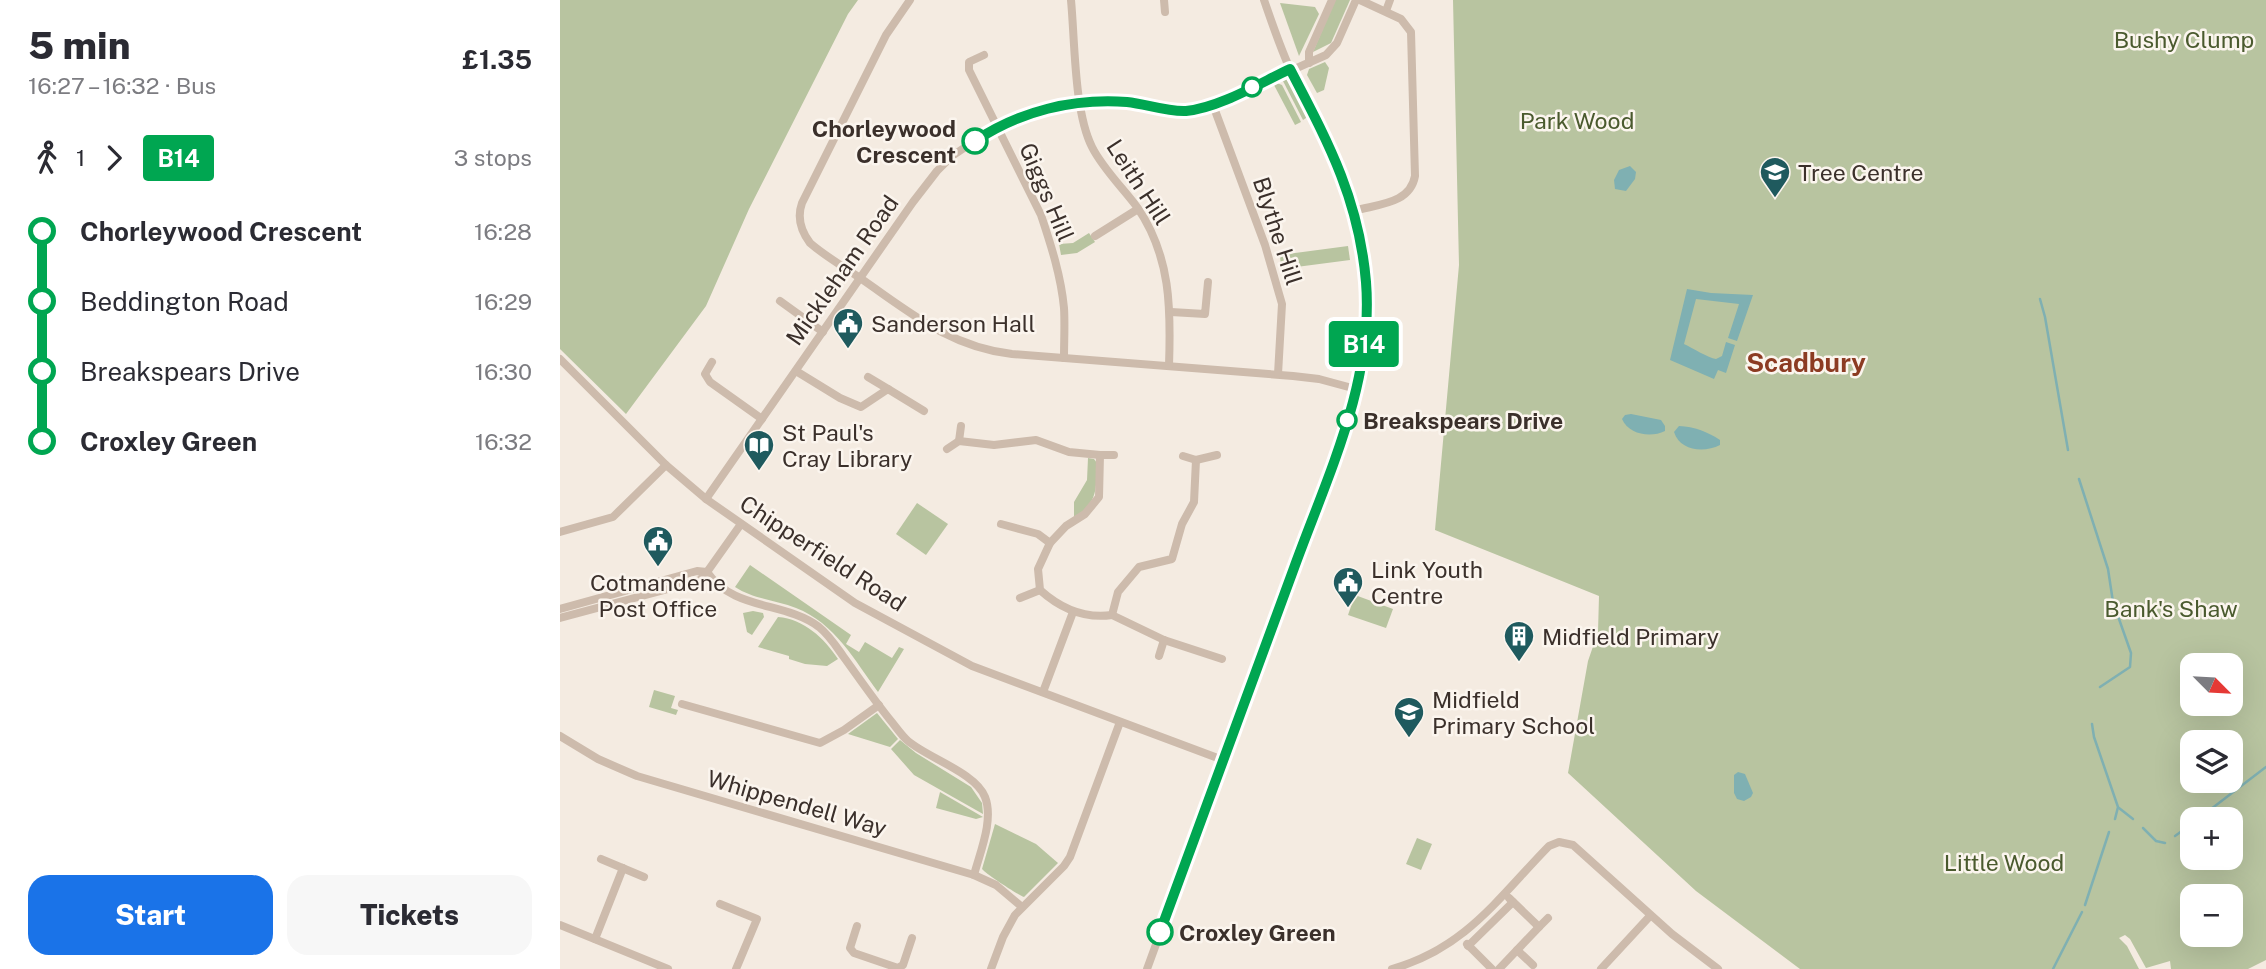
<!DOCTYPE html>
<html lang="en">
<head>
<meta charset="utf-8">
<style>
	:root { --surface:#fff; --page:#f7f7f7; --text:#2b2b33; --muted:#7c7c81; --accent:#1a73e8 }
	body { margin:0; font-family:"Public Sans",sans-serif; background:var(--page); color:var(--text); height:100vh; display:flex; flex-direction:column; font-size:26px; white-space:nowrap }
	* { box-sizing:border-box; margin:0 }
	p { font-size:23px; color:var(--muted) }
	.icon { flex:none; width:38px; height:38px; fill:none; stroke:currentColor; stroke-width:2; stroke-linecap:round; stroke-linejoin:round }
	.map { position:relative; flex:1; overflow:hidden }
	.drawer { display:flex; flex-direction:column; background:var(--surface); width:560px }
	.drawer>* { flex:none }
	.badge { padding:0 14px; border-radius:5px; font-size:24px; line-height:46px }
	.needle { width:46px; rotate:114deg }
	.buttons { position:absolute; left:1620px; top:653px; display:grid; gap:14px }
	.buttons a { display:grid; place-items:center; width:63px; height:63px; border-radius:14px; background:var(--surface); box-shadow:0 7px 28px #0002; font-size:35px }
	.map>.badge { position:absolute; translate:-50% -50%; box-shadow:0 0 0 4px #fff }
	.legs { display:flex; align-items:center; gap:10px; height:77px; padding:0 28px; font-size:23px }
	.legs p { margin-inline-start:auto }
	.overview { display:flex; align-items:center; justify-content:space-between; height:119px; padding:0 28px }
	h1 { font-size:38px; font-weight:800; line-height:52px }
	.action { display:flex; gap:14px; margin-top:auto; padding:14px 28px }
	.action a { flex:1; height:80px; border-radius:21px; background:var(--accent); color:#fff; font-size:28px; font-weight:800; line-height:80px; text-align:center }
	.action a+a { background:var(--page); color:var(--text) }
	ul { padding:0 28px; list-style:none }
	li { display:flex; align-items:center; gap:24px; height:70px; font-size:26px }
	li i { display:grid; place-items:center; width:10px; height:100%; margin:0 9px; background:currentColor }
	li i::after { content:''; width:18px; height:18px; margin:-9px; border:5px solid; border-radius:50%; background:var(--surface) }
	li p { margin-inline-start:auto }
	li:first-child i { background:linear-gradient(#0000 50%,currentColor 0) }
	li:last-child i { background:linear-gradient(currentColor 50%,#0000 0) }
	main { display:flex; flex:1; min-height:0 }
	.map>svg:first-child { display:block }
	.green { fill:#b8c4a0; fill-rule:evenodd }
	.water { fill:#7fb0b2 }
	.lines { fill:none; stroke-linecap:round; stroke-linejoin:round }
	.stream { stroke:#7fb0b2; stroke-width:2.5 }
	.minor { stroke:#cdbbac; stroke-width:8 }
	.line-1-casing { stroke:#fff; stroke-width:16 }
	.line-1 { stroke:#00a651; stroke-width:10 }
	.stop-1-dot { fill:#fff; stroke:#00a651; stroke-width:3.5 }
	.labels { text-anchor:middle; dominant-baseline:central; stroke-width:5; stroke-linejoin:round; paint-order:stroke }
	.park-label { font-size:23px; fill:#4a5a2e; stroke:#fbf5ee }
	.stop-label { font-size:23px; font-weight:bold; fill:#3b302b; stroke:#fbf5ee; text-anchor:start }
	.poi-label { font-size:23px; fill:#3b302b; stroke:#fbf5ee; text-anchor:start }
	.street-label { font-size:23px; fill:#3b302b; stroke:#fbf5ee }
	.quarter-label { font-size:26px; font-weight:bold; fill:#8c3b22; stroke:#fbf5ee }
</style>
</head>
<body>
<main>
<section class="drawer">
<div class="overview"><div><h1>5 min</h1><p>16:27 – 16:32 · Bus</p></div><b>£1.35</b></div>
<div class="legs"><svg class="icon" aria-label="walk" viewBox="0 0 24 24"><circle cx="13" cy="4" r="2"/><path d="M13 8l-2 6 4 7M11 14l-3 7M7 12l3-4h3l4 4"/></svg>1<svg class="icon" aria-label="forward" viewBox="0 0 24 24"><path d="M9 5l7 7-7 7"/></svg><b class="badge" style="background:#00a651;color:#fff">B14</b><p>3 stops</p></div>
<ul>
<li><i style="color:#00a651"></i><b>Chorleywood Crescent</b><p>16:28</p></li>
<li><i style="color:#00a651"></i><span>Beddington Road</span><p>16:29</p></li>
<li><i style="color:#00a651"></i><span>Breakspears Drive</span><p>16:30</p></li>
<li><i style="color:#00a651"></i><b>Croxley Green</b><p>16:32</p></li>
</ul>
<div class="action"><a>Start</a><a>Tickets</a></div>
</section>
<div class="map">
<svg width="1706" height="969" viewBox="0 0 1706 969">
	<rect width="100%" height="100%" fill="#f4ebe1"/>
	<g class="green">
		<polygon points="0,0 298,0 288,14 189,209 146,306 66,414 0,349"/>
		<polygon points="775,0 790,0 771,43 753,52"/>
		<path d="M893 0H1706V960L1688 969H1611L1610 961 1586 968 1570 939 1565 935 1559 938 1567 946 1579 969H1240L1136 891 1008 773 1028 661 1038 632 1039 596 875 530 899 265ZM1633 665H1671V704H1633ZM1633 742H1671V780H1633ZM1633 819H1671V858H1633ZM1633 896H1671V934H1633Z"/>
		<polygon points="720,3 755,7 759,14 739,56"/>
		<polygon points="765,62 769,68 764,90 757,93 747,75 749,69"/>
		<polygon points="729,78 749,116 743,120 723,81"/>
		<polygon points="717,83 722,85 741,122 735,125 714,85"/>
		<polygon points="529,233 535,242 517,253 501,255 499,244 513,243"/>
		<polygon points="788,246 790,260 721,269 720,255"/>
		<path d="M528 458 534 459 537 463C536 490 538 502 514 519V502L527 480Z"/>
		<polygon points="357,503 388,524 366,555 336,534"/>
		<path d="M190 565 291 635 286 644 299 652 305 642 332 658 339 647 344 649 318 692C295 661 275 623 236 608 216 600 193 599 175 587Z"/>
		<polygon points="795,595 833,609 826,628 788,615"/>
		<polygon points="193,611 203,613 204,617 192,635 187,632 183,613"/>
		<path d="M218 617C244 619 264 638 278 659L267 666 245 664 229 659V656L198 647Z"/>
		<polygon points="94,690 115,696 111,708 118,710 116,715 89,707"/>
		<polygon points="317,713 338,739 330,747 288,734"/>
		<polygon points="340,740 356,753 411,787 422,803 423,814 354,775 331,749"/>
		<polygon points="380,792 423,817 416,819 376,808"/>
		<path d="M435 824 476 844 498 863 464 897C458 895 426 874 422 869Z"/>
		<polygon points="857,838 872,844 861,870 846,864"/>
	</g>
	<g class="water">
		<polygon points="1070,166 1076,172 1075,179 1066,191 1055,189 1054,180 1059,170"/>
		<path d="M1127 289 1151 293 1193 295 1177 341 1168 338 1179 304 1136 299 1124 344C1133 348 1148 358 1156 359L1162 356 1166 342 1175 345 1166 373 1158 370 1154 379 1110 360Z"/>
		<path d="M1071 414 1101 420 1105 426V431C1091 438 1069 435 1062 419L1065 415Z"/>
		<path d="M1119 426C1135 427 1146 431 1160 440V445C1144 453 1120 451 1114 432Z"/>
		<polygon points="1178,772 1185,774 1193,793 1191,797 1184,801 1177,799 1174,793 1174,775"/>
	</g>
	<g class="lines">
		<g class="stream">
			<polyline points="1480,299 1485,317 1508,450"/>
			<polyline points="1519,479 1548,569 1553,602 1571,653 1570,667 1540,687"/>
			<polyline points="1532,724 1534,737 1558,807 1555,819"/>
			<polyline points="1559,808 1573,819"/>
			<polyline points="1638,819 1706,767"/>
			<polyline points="1583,828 1596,841 1605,843"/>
			<polyline points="1615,836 1633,823"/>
			<polyline points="1525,905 1549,832"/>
			<polyline points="1493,969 1522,912"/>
		</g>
		<g class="minor">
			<path d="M350 0 326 35 242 203C237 217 241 231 250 243 266 257 286 268 303 280 352 314 391 347 452 354L733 376 759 379 796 389"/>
			<path d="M511 0C515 42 514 111 532 147 543 169 563 188 577 207 611 256 611 309 609 366"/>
			<polyline points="604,0 605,12"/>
			<polyline points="826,11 830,0"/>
			<path d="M424 55 409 62V70L481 215C491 245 501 276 504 308 505 324 504 341 504 358"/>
			<polyline points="749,63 749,52 772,0"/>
			<polyline points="653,105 705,245 722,304 718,374"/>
			<path d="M794 211C818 204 850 204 855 176L851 32 841 19 800 0"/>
			<polyline points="535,236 578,209"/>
			<polyline points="220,301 263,332"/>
			<polyline points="611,312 645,314 648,282"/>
			<polyline points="0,359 106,465 146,499 295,603 412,666 663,760"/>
			<polyline points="152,362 145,374 150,382 202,419"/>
			<polyline points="236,371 280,398 301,407 328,389 364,411"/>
			<polyline points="308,377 328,389"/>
			<polyline points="399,441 401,426"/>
			<polyline points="387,449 399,441 434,445 476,440 509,452 540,455"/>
			<path d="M554 455H540L539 497 525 514 506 526 490 543 478 569 480 590C500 608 524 619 552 615L558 592 579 567 612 559 622 524 634 502 636 460"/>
			<polyline points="623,456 636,460 657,455"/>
			<polyline points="146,499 353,202 377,171 392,156 437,126 467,113 520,102 567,102 625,111 653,105 766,55 777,43 796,0"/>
			<path d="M181 524 147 572C174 611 224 601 259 627 269 635 276 646 283 656 299 678 314 700 331 721 336 727 342 736 348 741 368 758 416 773 425 797 434 820 420 852 414 875"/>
			<polyline points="441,524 478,534 490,543"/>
			<polyline points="0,532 53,517 106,465"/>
			<polyline points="460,598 480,590"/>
			<polyline points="0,609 137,571 147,572"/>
			<polyline points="552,615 604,640 662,659"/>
			<polyline points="0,618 123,585 140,580 147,572"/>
			<polyline points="599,656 604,640"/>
			<polyline points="483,692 513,612"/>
			<polyline points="122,704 260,743 284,730 319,705"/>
			<polyline points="0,736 38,759 77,776 414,875 436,885 462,907"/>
			<polyline points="41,859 84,877"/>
			<polyline points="949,898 979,927 988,918"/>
			<polyline points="160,904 197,919 176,969"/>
			<polyline points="0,925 108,969"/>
			<polyline points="297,926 290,948 294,953 338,968 343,965 352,938"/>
			<polyline points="35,939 63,868"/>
			<polyline points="907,944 932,969"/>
			<polyline points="908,946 953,902"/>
			<polyline points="957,950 973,965"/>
			<polyline points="431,969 443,937 455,915 504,866 510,857 560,722"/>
			<path d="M587 969 766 479C780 439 796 399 803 357 814 289 802 217 774 155 761 126 744 98 730 69 720 47 712 23 704 0"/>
			<path d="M832 969C906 948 938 898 989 846L999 842 1013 845 1112 934 1158 969"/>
			<polyline points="939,969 979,927"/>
			<polyline points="1041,969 1090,916"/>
		</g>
	</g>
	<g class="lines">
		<g class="line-1-casing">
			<path id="line-1" d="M415 141C460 111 513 98 567 102 586 104 607 112 626 111 659 108 700 83 730 69 768 142 799 199 806 282 814 382 767 477 734 568 690 690 645 811 600 932"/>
		</g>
		<use href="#line-1" class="line-1"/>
	</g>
	<defs>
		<g id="university-pin" transform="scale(1.575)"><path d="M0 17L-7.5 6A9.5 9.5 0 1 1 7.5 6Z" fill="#1f5a5e" stroke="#fbf5ee"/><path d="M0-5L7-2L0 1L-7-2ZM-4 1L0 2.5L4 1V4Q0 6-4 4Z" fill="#fff"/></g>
		<g id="civic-pin" transform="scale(1.575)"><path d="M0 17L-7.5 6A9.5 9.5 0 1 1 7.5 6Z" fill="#1f5a5e" stroke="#fbf5ee"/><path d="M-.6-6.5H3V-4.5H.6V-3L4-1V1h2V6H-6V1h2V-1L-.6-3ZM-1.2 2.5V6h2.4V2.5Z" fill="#fff"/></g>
		<g id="library-pin" transform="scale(1.575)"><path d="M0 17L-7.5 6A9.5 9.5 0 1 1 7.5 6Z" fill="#1f5a5e" stroke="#fbf5ee"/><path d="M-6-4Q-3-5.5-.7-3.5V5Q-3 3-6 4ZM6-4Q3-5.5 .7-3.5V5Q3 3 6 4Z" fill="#fff"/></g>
		<g id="building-pin" transform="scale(1.575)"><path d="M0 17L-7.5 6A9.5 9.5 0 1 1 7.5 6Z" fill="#1f5a5e" stroke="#fbf5ee"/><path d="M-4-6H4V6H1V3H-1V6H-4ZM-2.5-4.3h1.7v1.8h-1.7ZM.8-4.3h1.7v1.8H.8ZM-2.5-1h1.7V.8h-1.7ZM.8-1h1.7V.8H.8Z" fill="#fff"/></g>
		<g id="school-pin" transform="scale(1.575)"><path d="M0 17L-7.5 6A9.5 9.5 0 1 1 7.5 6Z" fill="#1f5a5e" stroke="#fbf5ee"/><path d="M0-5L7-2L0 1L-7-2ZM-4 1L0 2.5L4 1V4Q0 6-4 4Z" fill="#fff"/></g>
	</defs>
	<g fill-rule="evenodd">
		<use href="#university-pin" x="1215" y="172"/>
		<use href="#civic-pin" x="288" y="323"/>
		<use href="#library-pin" x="199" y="445"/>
		<use href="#civic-pin" x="98" y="541"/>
		<use href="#civic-pin" x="788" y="582"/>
		<use href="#building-pin" x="959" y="636"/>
		<use href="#school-pin" x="849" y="712"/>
	</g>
	<g class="stop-1-dot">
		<circle cx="692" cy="87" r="9"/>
		<circle cx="415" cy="141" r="12"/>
		<circle cx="787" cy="420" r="9"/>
		<circle cx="600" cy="932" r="12"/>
	</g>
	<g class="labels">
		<g class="park-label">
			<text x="1624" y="39">Bushy Clump</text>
			<text x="1017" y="120">Park Wood</text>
			<text x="1611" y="608">Bank's Shaw</text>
			<text x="1444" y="862">Little Wood</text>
		</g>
		<g class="stop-label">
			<text x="396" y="128" text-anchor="end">Chorleywood<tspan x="396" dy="26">Crescent</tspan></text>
			<text x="803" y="420">Breakspears Drive</text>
			<text x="619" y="932">Croxley Green</text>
		</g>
		<g class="poi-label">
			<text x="1238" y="172">Tree Centre</text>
			<text x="311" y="323">Sanderson Hall</text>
			<text x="222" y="432">St Paul's<tspan x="222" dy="26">Cray Library</tspan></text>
			<text x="811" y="569">Link Youth<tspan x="811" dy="26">Centre</tspan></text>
			<text x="98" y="582" text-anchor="middle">Cotmandene<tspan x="98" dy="26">Post Office</tspan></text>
			<text x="982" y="636">Midfield Primary</text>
			<text x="872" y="699">Midfield<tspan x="872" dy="26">Primary School</tspan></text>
		</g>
		<g class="street-label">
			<text transform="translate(579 182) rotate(57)">Leith Hill</text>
			<text transform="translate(487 192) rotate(67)">Giggs Hill</text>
			<text transform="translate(718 231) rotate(72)">Blythe Hill</text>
			<text transform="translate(282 270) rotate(-55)">Mickleham Road</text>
			<text transform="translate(263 553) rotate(33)">Chipperfield Road</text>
			<text transform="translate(237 803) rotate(16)">Whippendell Way</text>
		</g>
		<g class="quarter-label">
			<text x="1246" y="362">Scadbury</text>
		</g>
	</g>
</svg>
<div class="buttons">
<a><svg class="needle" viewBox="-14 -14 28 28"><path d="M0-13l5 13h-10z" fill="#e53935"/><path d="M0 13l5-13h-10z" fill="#7c7c81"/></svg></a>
<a><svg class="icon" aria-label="layers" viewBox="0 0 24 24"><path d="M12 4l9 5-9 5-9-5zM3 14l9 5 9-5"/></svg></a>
<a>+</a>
<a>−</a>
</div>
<b class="badge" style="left:804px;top:344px;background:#00a651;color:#fff">B14</b>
</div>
</main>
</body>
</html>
